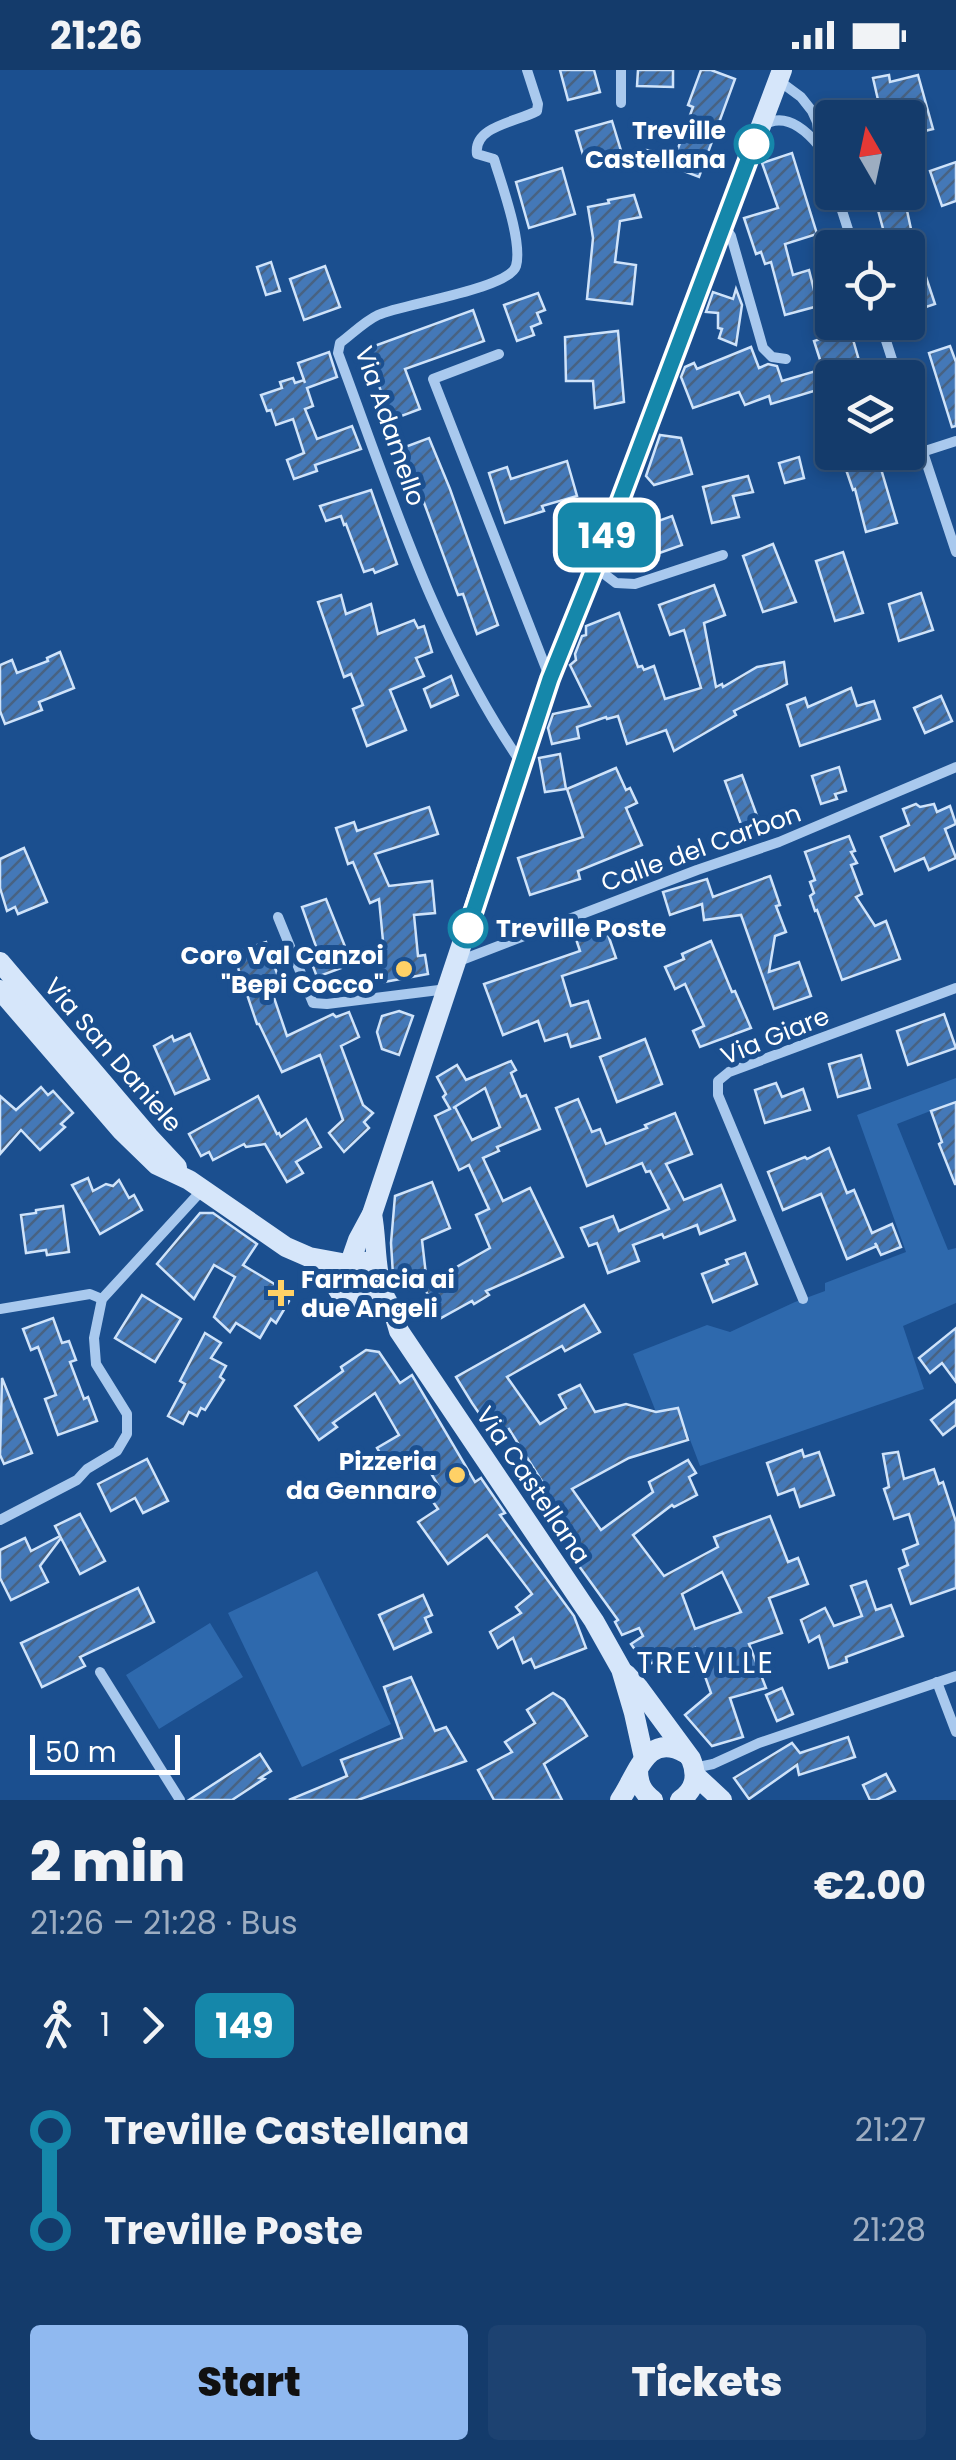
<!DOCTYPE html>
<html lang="en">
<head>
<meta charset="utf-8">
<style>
	:root { --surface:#143b6b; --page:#1d4271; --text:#f1f3f6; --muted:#9dadc1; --line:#33557e; --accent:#90b9f0 }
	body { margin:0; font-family:Poppins,sans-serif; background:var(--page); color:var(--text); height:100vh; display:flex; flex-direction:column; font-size:38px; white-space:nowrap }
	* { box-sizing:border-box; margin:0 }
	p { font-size:32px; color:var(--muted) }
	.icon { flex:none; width:55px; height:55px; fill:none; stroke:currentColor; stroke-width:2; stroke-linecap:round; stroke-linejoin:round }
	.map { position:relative; height:1730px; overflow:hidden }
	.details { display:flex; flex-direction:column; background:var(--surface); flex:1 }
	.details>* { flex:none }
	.badge { padding:0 20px; border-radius:15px; font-size:35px; line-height:65px }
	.needle { width:65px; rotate:351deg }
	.buttons { position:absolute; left:815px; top:30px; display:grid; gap:20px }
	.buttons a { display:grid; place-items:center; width:110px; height:110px; border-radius:10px; background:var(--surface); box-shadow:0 5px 15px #0003,0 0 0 2px var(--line); font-size:50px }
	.scale { position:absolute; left:30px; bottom:25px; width:150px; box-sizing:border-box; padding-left:10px; border:5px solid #fff; border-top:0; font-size:28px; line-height:35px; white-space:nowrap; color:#fff; -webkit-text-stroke:8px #1b4f8f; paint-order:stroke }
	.map>.badge { position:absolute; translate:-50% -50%; box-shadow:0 0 0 5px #fff }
	.legs { display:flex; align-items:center; gap:15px; height:110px; padding:0 30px; font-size:32px }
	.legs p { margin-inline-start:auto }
	.head { display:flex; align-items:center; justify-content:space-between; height:170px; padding:0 30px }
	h1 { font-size:55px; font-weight:800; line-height:75px }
	.action { display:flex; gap:20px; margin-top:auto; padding:20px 30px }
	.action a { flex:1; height:115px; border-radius:10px; background:var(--accent); color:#111; font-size:40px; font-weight:800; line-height:115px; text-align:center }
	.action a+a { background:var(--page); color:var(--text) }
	ul { padding:0 30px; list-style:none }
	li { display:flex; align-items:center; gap:35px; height:100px; font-size:38px }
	li i { display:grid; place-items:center; width:15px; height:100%; margin:0 12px; background:currentColor }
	li i::after { content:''; width:25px; height:25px; margin:-12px; border:8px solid; border-radius:50%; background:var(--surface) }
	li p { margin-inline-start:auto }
	li:first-child i { background:linear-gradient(#0000 50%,currentColor 0) }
	li:last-child i { background:linear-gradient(currentColor 50%,#0000 0) }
	.status { display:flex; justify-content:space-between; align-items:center; height:70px; padding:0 50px; background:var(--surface); direction:ltr }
	.status svg { height:28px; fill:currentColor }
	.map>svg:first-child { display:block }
	.park { fill:#2e69ad }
	.building { fill:url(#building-hatch); stroke:#cfe3fa; stroke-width:2.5; fill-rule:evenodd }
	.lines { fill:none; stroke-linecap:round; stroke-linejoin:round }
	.street { stroke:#a9c9ee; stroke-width:10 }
	.secondary { stroke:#d6e6fa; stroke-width:20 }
	.line-1-casing { stroke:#fff; stroke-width:22 }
	.line-1 { stroke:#1587aa; stroke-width:15 }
	.stop-1-dot { fill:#fff; stroke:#1587aa; stroke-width:5 }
	.poi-dot { fill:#ffd166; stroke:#1b4f8f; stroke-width:4 }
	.labels { text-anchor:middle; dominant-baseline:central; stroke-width:10; stroke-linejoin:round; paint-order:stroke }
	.stop-label { font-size:25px; font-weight:bold; fill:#fff; stroke:#1b4f8f; text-anchor:end }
	.street-label { font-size:25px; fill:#fff; stroke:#1b4f8f }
	.poi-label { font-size:25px; font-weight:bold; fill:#fff; stroke:#1b4f8f; text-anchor:end }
	.quarter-label { font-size:30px; letter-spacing:2.5px; fill:#fff; stroke:#1b4f8f }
</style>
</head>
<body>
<div class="status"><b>21:26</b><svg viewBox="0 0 49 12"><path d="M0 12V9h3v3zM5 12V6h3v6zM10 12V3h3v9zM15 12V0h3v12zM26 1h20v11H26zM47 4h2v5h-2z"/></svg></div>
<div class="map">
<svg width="956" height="1730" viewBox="0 0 956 1730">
	<defs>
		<pattern id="building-hatch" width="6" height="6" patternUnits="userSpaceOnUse" patternTransform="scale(2.5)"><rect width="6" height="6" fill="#4478b7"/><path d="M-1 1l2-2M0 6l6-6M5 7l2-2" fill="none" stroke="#486282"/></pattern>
	</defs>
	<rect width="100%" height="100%" fill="#1b4f8f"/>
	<g class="park">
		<polygon points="956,1008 956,1031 897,1054 948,1180 956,1178 956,1233 903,1256 924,1319 700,1396 678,1338 656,1342 633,1284 707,1255 730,1262 795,1232 825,1221 825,1213 906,1182 857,1045"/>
		<polygon points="317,1501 391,1654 302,1697 228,1543"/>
		<polygon points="210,1553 243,1607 159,1659 126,1605"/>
	</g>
	<g class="building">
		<polygon points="560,0 594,0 600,22 568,30"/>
		<polygon points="638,0 673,0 673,17 637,16"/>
		<polygon points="701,0 711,0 735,9 699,107 644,86 645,80 676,84 693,37 688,35"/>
		<polygon points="889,5 890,12 918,5 933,59 908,65 908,48 894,48 892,40 881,43 873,8"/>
		<polygon points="612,51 622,84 586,95 576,61"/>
		<polygon points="792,83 817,164 785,174 793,205 809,200 818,236 785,245 771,192 765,194 761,182 756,184 744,148 778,138 762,93"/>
		<polygon points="956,92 956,131 942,136 930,101"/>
		<polygon points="562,98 575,144 529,158 516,112"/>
		<polygon points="898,122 903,122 911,159 885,166 875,129"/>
		<polygon points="634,125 641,147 620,151 615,192 636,195 632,234 587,229 593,168 588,137 609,133 608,130"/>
		<polygon points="920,189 935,234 908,243 908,193"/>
		<polygon points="271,192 280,221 266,225 257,197"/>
		<polygon points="325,196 340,237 304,250 290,209"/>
		<polygon points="736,219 742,235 736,275 719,268 722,259 718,258 718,243 706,242 713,222 733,229"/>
		<polygon points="538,223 545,240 537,243 541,253 531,257 534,265 517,271 504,235"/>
		<polygon points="473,240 484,271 405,299 420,339 391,350 366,279"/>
		<polygon points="618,261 624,332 595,338 593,311 566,311 565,267"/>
		<polygon points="842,262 844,268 852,266 864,308 832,308 832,355 830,356 817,320 771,334 769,326 745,335 739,322 693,338 681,307 685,297 694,293 697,299 751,277 759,298 768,294 777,296 782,311 823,299 814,271"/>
		<polygon points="950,276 956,292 956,356 952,357 929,283"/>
		<polygon points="329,282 337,307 307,318 313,336 305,339 317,369 352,356 361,379 315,395 317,401 294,409 287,390 304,383 293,349 276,355 271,340 267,341 261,325 282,318 280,312 293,308 295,313 304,310 305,313 298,293"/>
		<polygon points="660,365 681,368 692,404 654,415 646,406"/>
		<polygon points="429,368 450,419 498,555 477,564 463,524 458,525 423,430 417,433 397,380"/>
		<polygon points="840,382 876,382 897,453 866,462 855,419 853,420"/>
		<polygon points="799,387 804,408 785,413 779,393"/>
		<polygon points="567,391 577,426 542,436 544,441 505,453 489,403 507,397 511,409"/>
		<polygon points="748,406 753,422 733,426 739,447 712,453 703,417"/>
		<polygon points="371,420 397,494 375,503 373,499 364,502 346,454 344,455 341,446 326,451 320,436"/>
		<polygon points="672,446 682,475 629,494 620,469 622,464"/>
		<polygon points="773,474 796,532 763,542 743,486"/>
		<polygon points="843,482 863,543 835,551 816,491"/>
		<polygon points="714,515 725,545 704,553 716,617 722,614 723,617 757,597 784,592 787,614 734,641 736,645 674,681 666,660 627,674 618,646 607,649 606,647 577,657 579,668 552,674 548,658 553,644 590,636 570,595 576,590 575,584 582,566 586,565 586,556 619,543 638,597 642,596 644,600 654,596 665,629 701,618 684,560 670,565 659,535"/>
		<polygon points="921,523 933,560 899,571 889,534"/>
		<polygon points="341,525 346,544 371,534 378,564 414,550 418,558 424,556 432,582 416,588 424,606 390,620 406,660 367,676 353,639 363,635 351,604 344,607 318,532"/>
		<polygon points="60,582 74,618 39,632 42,640 5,654 0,641 0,595 12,590 17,603 48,591 47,588"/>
		<polygon points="451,606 458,625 431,637 424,619"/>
		<polygon points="851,618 857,636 874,631 880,649 800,676 787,635 805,628 808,637"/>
		<polygon points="941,626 952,651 925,663 914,638"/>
		<polygon points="560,684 566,719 545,722 539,688"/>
		<polygon points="839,697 846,721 835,724 837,729 821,734 812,706"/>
		<polygon points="616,698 626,720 630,718 637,733 626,738 642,775 578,801 580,809 530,825 518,788 583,767 567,719"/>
		<polygon points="742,705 760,754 743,760 725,711"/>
		<polygon points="916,734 920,737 934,734 937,742 950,736 956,754 945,759 956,788 929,800 924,788 895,801 881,767 909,755 903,739"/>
		<polygon points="429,737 438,764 375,784 389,816 432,811 435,843 414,845 418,886 425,885 428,904 384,912 380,893 385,892 379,829 370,833 353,792 348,794 336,758 354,752 357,761"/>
		<polygon points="849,766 855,781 851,782 857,793 851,795 862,824 856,827 875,856 886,851 900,889 842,910 817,840 815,841 810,826 814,823 810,812 815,810 805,782"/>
		<polygon points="24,778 47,832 18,844 15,837 7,841 0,818 0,789"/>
		<polygon points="770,806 780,835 776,836 786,862 775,866 769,902 799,892 811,926 774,939 741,845 704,850 702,834 670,845 663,822 707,809 713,827"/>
		<polygon points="326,829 352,894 317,907 309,886 318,882 302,837"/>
		<polygon points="603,850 616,888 562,906 571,936 588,931 600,968 571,977 567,964 545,971 538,951 503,965 484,914 580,881 573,860"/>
		<polygon points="711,871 732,922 735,921 751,958 700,977 693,961 704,956 685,914 675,919 665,897 684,889 682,884"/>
		<polygon points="266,872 280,912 270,916 287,966 333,944 336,947 349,942 359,967 341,976 363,1035 373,1043 364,1052 369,1058 344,1082 329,1063 343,1050 320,985 282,1002 259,954 257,954 233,883"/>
		<polygon points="399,941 413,946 399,985 382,979 377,962 382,946"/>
		<polygon points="944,944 956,978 908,995 897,961"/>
		<polygon points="190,964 209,1009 175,1024 154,976 172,966 174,971"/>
		<polygon points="645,969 662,1014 617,1032 600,987"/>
		<polygon points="861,985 870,1018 838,1027 829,994"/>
		<path d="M511 991 516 1000 511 1003 521 1027 526 1025 540 1059 497 1077 499 1081 483 1088 503 1131 530 1118 563 1187 486 1221 489 1225 474 1234 472 1231 441 1248 423 1216 490 1178 476 1145 489 1139 469 1095 459 1100 435 1046 450 1039 443 1027 446 1024 437 1007 457 995 466 1010ZM485 1018 500 1057 472 1070 455 1037 453 1038Z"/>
		<polygon points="776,1013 782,1027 803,1019 810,1040 765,1053 755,1020"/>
		<polygon points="41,1017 48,1025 53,1021 73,1043 61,1054 65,1057 40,1080 21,1060 0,1084 0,1026 16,1040"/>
		<polygon points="258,1026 277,1064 279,1063 281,1067 306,1049 321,1077 296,1092 303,1103 287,1112 265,1074 246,1077 244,1074 213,1090 209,1082 201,1086 189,1064"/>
		<polygon points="578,1029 592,1062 600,1059 606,1074 647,1058 645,1055 675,1043 692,1084 666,1094 684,1130 721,1115 735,1150 700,1164 697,1155 664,1168 662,1164 633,1175 639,1191 608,1203 597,1173 589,1176 581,1158 613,1146 619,1161 669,1139 650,1101 646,1102 642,1093 587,1116 556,1038"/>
		<polygon points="956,1032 956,1114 955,1114 939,1074 942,1072 931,1041"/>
		<polygon points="829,1078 847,1123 854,1120 872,1163 892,1154 901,1177 881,1185 875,1173 877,1176 847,1189 821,1124 783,1140 768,1102 805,1087 807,1089"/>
		<polygon points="88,1108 93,1121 106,1114 113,1116 119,1110 129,1128 134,1125 142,1140 100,1164 72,1115"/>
		<polygon points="432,1112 450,1158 422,1170 426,1205 393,1205 391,1173 395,1126"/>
		<polygon points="63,1136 69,1182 47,1185 46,1180 26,1183 21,1145 36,1143 36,1140"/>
		<polygon points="200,1143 213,1143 257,1174 243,1195 286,1221 289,1231 276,1253 271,1249 260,1268 236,1253 230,1262 214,1247 235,1207 214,1195 194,1229 157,1194"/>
		<polygon points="745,1183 757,1214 713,1232 702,1204 728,1194 726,1190"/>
		<polygon points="142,1225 181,1249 155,1292 115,1268"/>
		<path d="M584 1235 600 1262 565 1281 562 1276 507 1307 540 1354 566 1338 559 1325 580 1315 595 1342 626 1334 656 1342 678 1338 688 1370 629 1388 572 1419 601 1460 653 1422 649 1412 688 1390 696 1403 689 1407 697 1425 674 1437 672 1435 633 1465 664 1506 718 1477 714 1467 770 1446 788 1492 798 1488 808 1514 769 1528 782 1563 749 1574 766 1618 730 1628 743 1667 712 1676 685 1645 711 1623 695 1578 646 1595 631 1574 643 1566 639 1558 622 1565 615 1552 618 1550 527 1424 543 1413 509 1359 496 1368 472 1333 456 1307ZM722 1502 741 1542 695 1559 682 1524Z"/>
		<polygon points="53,1248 62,1273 69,1271 76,1290 70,1292 84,1329 88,1327 97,1351 58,1365 45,1329 56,1325 38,1277 31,1280 23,1259"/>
		<polygon points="956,1258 956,1312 942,1293 930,1303 919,1288"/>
		<polygon points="205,1263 221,1273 211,1288 226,1296 220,1307 224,1310 205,1340 201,1338 197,1346 189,1342 183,1354 168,1346 185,1314 180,1311"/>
		<polygon points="366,1280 379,1282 400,1313 412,1305 475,1412 481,1408 483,1411 505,1443 500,1445 574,1546 586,1578 535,1598 531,1589 523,1593 513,1568 498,1578 490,1562 521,1543 516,1537 532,1524 487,1465 448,1494 418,1452 438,1439 426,1422 438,1415 419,1383 390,1400 377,1378 399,1365 375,1323 333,1353 337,1357 319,1370 295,1336 343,1301 341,1297"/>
		<polygon points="2,1308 32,1383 4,1394 0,1385"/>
		<polygon points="956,1330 956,1355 943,1365 931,1350"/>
		<polygon points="802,1380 804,1387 819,1382 834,1425 800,1437 794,1419 778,1425 767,1393"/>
		<polygon points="898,1382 904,1409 934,1399 939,1414 943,1412 956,1452 956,1518 911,1534 899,1499 908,1495 903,1480 918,1474 909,1444 894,1449 884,1419 889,1417 883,1384"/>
		<polygon points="147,1389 168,1431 143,1443 135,1428 111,1441 98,1414"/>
		<polygon points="80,1444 105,1491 80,1504 61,1468 40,1496 48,1512 11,1530 0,1508 0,1480 25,1468 31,1481 60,1466 55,1456"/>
		<polygon points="866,1511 876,1540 891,1535 903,1566 846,1587 847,1592 829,1598 819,1566 809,1572 801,1550 825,1538 834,1556 862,1546 851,1516"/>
		<polygon points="138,1518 154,1552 80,1587 85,1596 42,1617 21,1573"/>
		<polygon points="423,1525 432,1545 425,1548 431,1562 394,1579 379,1545"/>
		<polygon points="411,1607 435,1661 446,1657 466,1691 358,1730 289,1730 347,1706 341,1690 402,1668 384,1617"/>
		<polygon points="782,1618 793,1644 777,1651 766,1625"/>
		<polygon points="553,1623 564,1630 587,1666 544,1694 562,1730 494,1730 478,1700 512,1682 505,1672 535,1653 527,1640"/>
		<polygon points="848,1667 855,1687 799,1705 797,1695 749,1729 734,1708 792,1673 800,1683"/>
		<polygon points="260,1684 271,1701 260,1708 264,1709 232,1730 189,1730"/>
		<polygon points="886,1704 895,1721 876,1730 870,1730 863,1715"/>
	</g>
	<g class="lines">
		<g class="street">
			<polyline points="621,0 621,33"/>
			<polyline points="778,10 801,27 812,41 817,52 820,77 832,112"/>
			<path d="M762 56C784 41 805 59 819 76"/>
			<polyline points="836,122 854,178"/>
			<polyline points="725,157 731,166 763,278 772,287 786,289"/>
			<polyline points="880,252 898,308"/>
			<polyline points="499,284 433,309 549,606"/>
			<polyline points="908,337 956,482"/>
			<polyline points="922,382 956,371"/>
			<polyline points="595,497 616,513 635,514 723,485"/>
			<path d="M520 691C435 568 390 422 338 283L340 273C352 264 365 251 378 245 402 234 509 219 516 196 523 172 501 113 494 89L477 84C473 56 517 52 537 41L538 34 527 0"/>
			<polyline points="278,847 313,933 327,934 447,919"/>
			<polyline points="459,891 697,800 779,772 956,697"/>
			<polyline points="803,1229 718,1025 718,1011 729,1002 956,918"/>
			<polyline points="0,1239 90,1224 102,1229"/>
			<polyline points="0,1450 77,1410 87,1399 117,1381 127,1364 127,1344 96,1294 94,1268 102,1229 203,1119"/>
			<polyline points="100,1602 180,1730"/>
			<polyline points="937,1612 956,1662"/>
			<polyline points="694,1698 713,1694 759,1673 956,1606"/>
		</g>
		<g class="secondary">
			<polyline points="0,892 149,1067 177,1097"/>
			<polyline points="0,920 121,1060 157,1095 189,1110 286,1177 309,1187 347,1194"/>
			<path d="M372 1144C376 1165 375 1186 379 1206 389 1250 315 1231 342 1198 352 1186 367 1190 376 1200"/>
			<polyline points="350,1193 358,1170 372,1144 550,609 595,497 782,0"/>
			<polyline points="379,1216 394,1244 399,1261 594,1551 621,1599 634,1643 644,1688"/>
			<path d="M626 1604 638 1617 691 1689C698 1706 695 1720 680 1730"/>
			<path d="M638 1700C638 1713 642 1722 653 1730"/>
			<polyline points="695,1705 722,1730"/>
			<path d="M620 1730C637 1706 646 1661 685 1683"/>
		</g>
	</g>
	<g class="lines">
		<g class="line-1-casing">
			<polyline id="line-1" points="468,858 550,609 595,497 754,74"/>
		</g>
		<use href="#line-1" class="line-1"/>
	</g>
	<g class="stop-1-dot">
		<circle cx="754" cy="74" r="18"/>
		<circle cx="468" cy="858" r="18"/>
	</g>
	<g class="poi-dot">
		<circle cx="404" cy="899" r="10"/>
		<path d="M276 1208h10v10h10v10h-10v10h-10v-10h-10v-10h10z"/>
		<circle cx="457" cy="1405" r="10"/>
	</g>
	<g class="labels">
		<g class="stop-label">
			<text x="726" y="60">Treville<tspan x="726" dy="29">Castellana</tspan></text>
			<text x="496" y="858" text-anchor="start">Treville Poste</text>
		</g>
		<g class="street-label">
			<text transform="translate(390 356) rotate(71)">Via Adamello</text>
			<text transform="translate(701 778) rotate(-20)">Calle del Carbon</text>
			<text transform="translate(775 966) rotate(-22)">Via Giare</text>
			<text transform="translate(113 985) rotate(49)">Via San Daniele</text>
			<text transform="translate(533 1415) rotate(56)">Via Castellana</text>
		</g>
		<g class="poi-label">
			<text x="384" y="885">Coro Val Canzoi<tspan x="384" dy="29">"Bepi Cocco"</tspan></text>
			<text x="301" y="1209" text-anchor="start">Farmacia ai<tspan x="301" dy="29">due Angeli</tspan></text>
			<text x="437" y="1391">Pizzeria<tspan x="437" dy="29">da Gennaro</tspan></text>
		</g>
		<g class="quarter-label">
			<text x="706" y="1592">TREVILLE</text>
		</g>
	</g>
</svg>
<div class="buttons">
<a><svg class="needle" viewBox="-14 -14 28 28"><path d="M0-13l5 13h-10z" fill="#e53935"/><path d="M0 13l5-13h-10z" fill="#9dadc1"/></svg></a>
<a><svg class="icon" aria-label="locate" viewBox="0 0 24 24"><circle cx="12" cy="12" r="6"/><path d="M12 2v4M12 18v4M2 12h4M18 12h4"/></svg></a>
<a><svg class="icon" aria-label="layers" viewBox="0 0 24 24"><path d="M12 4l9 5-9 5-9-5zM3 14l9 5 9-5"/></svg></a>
</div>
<div class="scale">50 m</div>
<b class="badge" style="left:607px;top:465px;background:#1587aa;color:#fff">149</b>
</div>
<section class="details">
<div class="head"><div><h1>2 min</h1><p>21:26 – 21:28 · Bus</p></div><b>€2.00</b></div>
<div class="legs"><svg class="icon" aria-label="walk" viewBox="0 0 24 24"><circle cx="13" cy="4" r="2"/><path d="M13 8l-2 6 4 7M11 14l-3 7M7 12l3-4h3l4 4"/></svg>1<svg class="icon" aria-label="forward" viewBox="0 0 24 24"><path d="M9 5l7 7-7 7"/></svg><b class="badge" style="background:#1587aa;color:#fff">149</b></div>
<ul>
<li><i style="color:#1587aa"></i><b>Treville Castellana</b><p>21:27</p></li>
<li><i style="color:#1587aa"></i><b>Treville Poste</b><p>21:28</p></li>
</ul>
<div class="action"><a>Start</a><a>Tickets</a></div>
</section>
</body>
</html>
